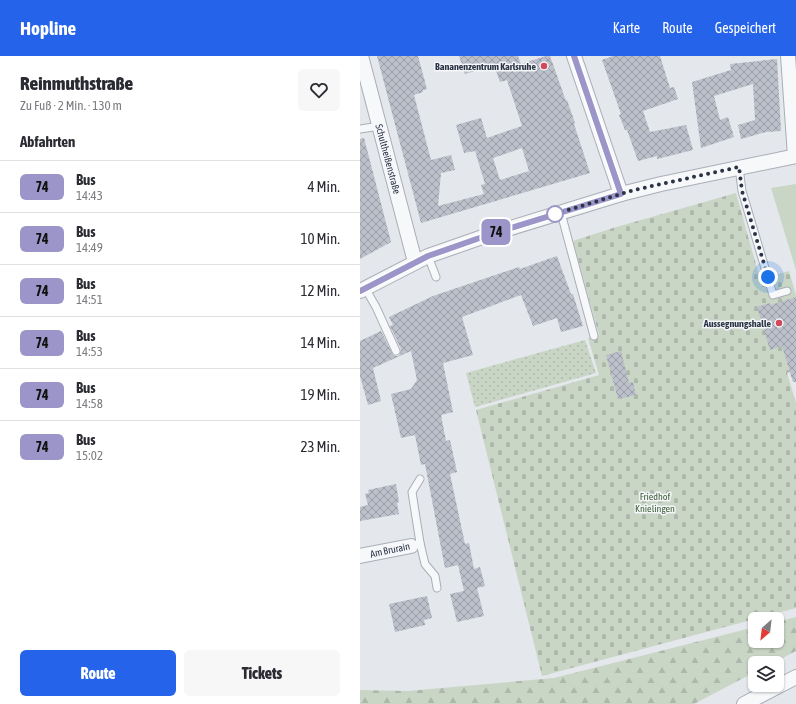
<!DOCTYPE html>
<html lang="de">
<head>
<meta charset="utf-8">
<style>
	:root { --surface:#fff; --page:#f7f7f7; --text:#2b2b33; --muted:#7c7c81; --line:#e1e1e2; --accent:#2563eb }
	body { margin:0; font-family:"Asap Condensed",sans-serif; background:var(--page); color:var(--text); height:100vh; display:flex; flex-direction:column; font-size:15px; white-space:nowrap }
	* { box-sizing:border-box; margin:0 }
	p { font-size:13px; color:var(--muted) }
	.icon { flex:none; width:22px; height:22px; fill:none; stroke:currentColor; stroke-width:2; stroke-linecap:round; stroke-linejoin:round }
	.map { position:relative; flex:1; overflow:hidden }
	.details { display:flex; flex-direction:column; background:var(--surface); width:360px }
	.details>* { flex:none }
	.badge { padding:0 8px; border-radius:6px; font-size:14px; line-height:26px }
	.needle { width:26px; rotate:208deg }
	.fabs { position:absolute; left:388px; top:556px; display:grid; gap:8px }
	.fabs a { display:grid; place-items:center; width:36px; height:36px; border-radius:6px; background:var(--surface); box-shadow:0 1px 3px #0004; font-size:20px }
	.you { position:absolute; width:20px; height:20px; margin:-10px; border:3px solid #fff; border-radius:50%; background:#1a73e8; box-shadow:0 0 0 6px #1a73e833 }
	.map>.badge { position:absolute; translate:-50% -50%; box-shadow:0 0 0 2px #fff }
	h2 { padding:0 20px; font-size:15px; line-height:36px }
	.round { display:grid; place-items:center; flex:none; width:42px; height:42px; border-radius:6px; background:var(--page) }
	.headline { display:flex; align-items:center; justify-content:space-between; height:68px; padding:0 20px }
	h1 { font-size:19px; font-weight:800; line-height:30px }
	.action { display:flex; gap:8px; margin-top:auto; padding:8px 20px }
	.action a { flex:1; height:46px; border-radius:6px; background:var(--accent); color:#fff; font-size:16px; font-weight:800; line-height:46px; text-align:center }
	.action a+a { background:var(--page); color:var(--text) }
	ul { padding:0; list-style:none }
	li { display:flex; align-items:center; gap:12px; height:52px; padding:0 20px; border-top:1px solid var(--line) }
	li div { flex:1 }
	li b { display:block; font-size:15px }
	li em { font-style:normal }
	li .badge { min-width:44px; font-weight:700; text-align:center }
	header { display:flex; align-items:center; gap:24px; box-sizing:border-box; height:56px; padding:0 20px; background:var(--accent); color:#fff }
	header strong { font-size:19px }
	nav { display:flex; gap:22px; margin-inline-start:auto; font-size:14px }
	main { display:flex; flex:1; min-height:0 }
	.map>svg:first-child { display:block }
	.grass { fill:url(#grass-dots) }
	.forest { fill:url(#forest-firs) }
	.cemetery { fill:url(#cemetery-stones) }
	.green { fill:#c9d6c5 }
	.building { fill:url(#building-cross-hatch); fill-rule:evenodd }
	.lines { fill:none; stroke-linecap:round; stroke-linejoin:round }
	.lane-casing { stroke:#a9aeb7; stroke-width:9 }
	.street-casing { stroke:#a9aeb7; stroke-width:16 }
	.lane { stroke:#f7f8fa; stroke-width:7 }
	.street { stroke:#f7f8fa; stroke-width:14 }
	.line-casing { stroke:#fff; stroke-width:9 }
	.line { stroke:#9b95c9; stroke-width:6 }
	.walk { stroke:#2b3445; stroke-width:4; stroke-dasharray:0 7.2 }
	.poi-dot { fill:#d1495b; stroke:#f4f6f9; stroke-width:1.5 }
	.stop-dot { fill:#fff; stroke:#9b95c9; stroke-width:2 }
	.labels { text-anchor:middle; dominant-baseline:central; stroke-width:3; stroke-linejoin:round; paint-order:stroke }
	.poi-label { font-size:10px; font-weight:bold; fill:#2b3445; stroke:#f4f6f9; text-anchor:end }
	.street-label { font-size:10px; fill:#2b3445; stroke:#f4f6f9 }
	.park-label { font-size:10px; fill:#3f6138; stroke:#f4f6f9 }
</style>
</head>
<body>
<header>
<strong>Hopline</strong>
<nav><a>Karte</a><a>Route</a><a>Gespeichert</a></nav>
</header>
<main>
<section class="details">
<div class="headline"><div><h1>Reinmuthstraße</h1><p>Zu Fuß · 2 Min. · 130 m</p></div><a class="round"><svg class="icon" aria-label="heart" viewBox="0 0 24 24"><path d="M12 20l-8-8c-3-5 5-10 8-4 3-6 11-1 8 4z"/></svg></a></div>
<h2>Abfahrten</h2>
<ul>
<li><span class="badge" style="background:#9b95c9;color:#111">74</span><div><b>Bus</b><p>14:43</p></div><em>4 Min.</em></li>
<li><span class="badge" style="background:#9b95c9;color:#111">74</span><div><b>Bus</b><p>14:49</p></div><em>10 Min.</em></li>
<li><span class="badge" style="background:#9b95c9;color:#111">74</span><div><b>Bus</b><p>14:51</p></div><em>12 Min.</em></li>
<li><span class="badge" style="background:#9b95c9;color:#111">74</span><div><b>Bus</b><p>14:53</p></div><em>14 Min.</em></li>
<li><span class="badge" style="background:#9b95c9;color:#111">74</span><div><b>Bus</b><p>14:58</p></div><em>19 Min.</em></li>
<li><span class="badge" style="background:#9b95c9;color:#111">74</span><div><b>Bus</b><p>15:02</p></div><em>23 Min.</em></li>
</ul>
<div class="action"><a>Route</a><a>Tickets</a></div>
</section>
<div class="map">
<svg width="436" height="648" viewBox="0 0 436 648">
	<defs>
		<pattern id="grass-dots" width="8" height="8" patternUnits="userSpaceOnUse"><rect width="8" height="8" fill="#c9d6c5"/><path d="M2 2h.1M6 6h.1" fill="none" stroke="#adb8ab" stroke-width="1.8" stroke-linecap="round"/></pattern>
		<pattern id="forest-firs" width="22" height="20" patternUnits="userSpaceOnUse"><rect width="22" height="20" fill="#c9d6c5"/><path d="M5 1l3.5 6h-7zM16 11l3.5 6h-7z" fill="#adb8ab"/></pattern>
		<pattern id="cemetery-stones" width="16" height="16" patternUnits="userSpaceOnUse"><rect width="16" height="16" fill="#c9d6c5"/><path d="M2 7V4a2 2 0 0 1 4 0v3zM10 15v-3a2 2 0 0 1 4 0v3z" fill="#adb8ab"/></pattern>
		<pattern id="building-cross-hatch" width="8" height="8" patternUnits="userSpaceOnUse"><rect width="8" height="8" fill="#bbc0ca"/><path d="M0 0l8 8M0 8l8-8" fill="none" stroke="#989da6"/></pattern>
	</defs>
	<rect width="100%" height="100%" fill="#e4e7ec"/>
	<polygon class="grass" points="225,284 236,317 115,351 106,317"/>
	<polygon class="forest" points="436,561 436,595 413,607 395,607 395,616 334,648 0,648 0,634 48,635 194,622 395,571 395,585 417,585 417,566"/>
	<polygon class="cemetery" points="376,137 400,223 429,215 436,239 436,314 427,317 436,347 436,552 182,620 116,354 239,319 228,282 239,279 213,185 253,172"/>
	<polygon class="green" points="436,128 436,214 411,132"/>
	<g class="building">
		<path d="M17 0H58L67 33 63 34V36L54 39 71 104 91 99 95 114 81 117 78 150 124 138 121 129 125 128 115 95 104 97 96 69 121 62 127 82 162 70 147 24 140 26 134 9 105 18 99 0H158L161 8 186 0H190L206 45 207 44 215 67 214 68 230 117 61 167ZM162 92 169 115 140 124 133 102Z"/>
		<polygon points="253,0 300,0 310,32 314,31 318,43 283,55 290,76 326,69 333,94 297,103 297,100 278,105 267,74 265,74 259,59 261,58 242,4"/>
		<polygon points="417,3 421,75 406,76 381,83 378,69 395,64 393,28 354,40 360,64 368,61 374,81 341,92 332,26 371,14 370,8"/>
		<polygon points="4,82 31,186 0,203 0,83"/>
		<polygon points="197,200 211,238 213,238 223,270 201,276 197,262 173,270 161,239 102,261 113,299 83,307 93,356 81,359 86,385 90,384 97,416 90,418 105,488 109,487 114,513 120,511 125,530 117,532 124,560 97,566 90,538 104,535 98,509 85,512 65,408 61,409 55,379 41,382 31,338 51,333 57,324 51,295 13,312 21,345 8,349 0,320 0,285 21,275 32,297 35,300 38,300 40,298 41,293 30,270 33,269 29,261 73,240 159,211 160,213"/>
		<polygon points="436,241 436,326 433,326 422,290 410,294 397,251 410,247 411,249"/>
		<polygon points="261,295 269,327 273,326 276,339 258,343 246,299"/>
		<polygon points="36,428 39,446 37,447 39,458 0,465 0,451 8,449 5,438 9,437 8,434"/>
		<polygon points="67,540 72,562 64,564 65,569 35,576 29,548"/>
	</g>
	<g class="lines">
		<g class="lane-casing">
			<g id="lane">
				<polyline points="0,73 20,70"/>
				<polyline points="379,111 382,135 413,239 427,235"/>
				<polyline points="201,157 234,280"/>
				<polyline points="68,200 76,221"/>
				<polyline points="5,232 16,251 36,295"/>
				<polyline points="60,487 65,508 75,520 77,532"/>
				<polyline points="51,490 60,487 52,436 60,423"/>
			</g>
		</g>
		<g class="street-casing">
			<g id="street">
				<polyline points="1,0 55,206"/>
				<polyline points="214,0 261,138"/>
				<polyline points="428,0 435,100"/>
				<polyline points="0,235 68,200 131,178 261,138 301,128 436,100"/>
				<polyline points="0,500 51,490"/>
				<polyline points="384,648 436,621"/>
			</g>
		</g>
		<use href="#lane" class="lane"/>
		<use href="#street" class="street"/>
	</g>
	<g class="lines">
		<g class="line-casing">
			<polyline id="line" points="0,235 68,200 131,178 261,138 214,0"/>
		</g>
		<use href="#line" class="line"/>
		<polyline class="walk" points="195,158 274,134 379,111 382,135 408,221"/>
	</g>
	<g class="poi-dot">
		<circle cx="184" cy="10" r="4"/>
		<circle cx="419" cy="267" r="4"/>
	</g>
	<circle class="stop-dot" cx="195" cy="158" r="8"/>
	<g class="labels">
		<g class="poi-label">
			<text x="176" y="10">Bananenzentrum Karlsruhe</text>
			<text x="411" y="267">Aussegnungshalle</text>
		</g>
		<g class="street-label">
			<text transform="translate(28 103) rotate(75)">Schultheißenstraße</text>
			<text transform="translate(30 494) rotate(-12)">Am Brurain</text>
		</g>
		<g class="park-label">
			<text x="295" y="440">Friedhof<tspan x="295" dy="12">Knielingen</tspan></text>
		</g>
	</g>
</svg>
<div class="fabs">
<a><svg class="needle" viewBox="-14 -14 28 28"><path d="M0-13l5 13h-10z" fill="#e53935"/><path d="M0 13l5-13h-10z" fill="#7c7c81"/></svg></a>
<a><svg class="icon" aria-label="layers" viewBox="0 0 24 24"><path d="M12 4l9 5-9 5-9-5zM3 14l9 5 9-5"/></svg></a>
</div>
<div class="you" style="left:408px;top:221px"></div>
<b class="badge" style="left:136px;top:176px;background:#9b95c9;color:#111">74</b>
</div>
</main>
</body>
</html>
